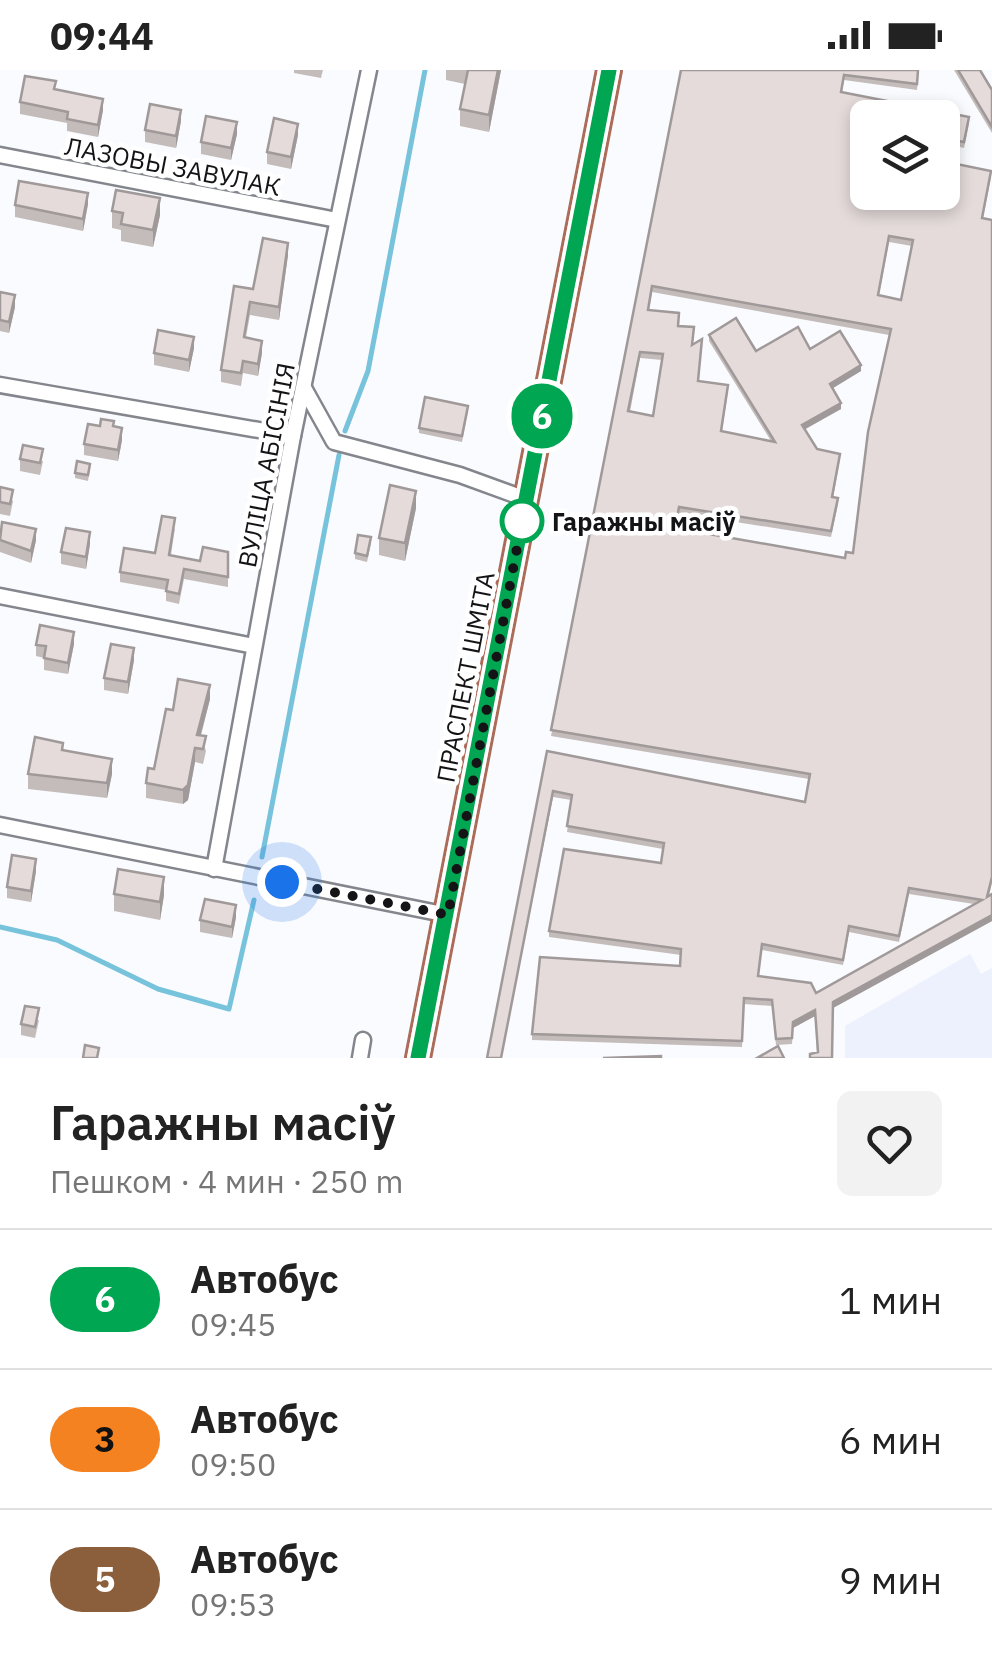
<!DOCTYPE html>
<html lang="ru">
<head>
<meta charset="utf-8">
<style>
	:root { --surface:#fff; --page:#f2f2f2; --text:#222; --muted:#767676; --line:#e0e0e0 }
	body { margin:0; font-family:"IBM Plex Sans",sans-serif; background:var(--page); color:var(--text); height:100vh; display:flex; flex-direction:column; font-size:38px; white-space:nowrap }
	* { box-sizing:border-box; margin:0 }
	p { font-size:32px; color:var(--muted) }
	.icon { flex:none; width:55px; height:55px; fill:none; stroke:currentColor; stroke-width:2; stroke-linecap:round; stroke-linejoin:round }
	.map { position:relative; height:988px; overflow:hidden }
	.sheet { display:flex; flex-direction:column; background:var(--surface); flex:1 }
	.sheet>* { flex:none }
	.badge { padding:0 20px; border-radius:32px; font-size:35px; line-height:65px }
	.controls { position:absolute; left:850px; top:30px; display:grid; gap:20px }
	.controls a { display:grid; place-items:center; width:110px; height:110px; border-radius:15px; background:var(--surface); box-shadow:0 5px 15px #0003; font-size:50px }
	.you { position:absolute; width:50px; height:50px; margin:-25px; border:8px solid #fff; border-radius:50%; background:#1a73e8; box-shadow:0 0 0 15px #1a73e833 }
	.map>.badge { position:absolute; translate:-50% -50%; box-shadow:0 0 0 5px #fff }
	.round { display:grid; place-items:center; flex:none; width:105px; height:105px; border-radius:15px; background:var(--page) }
	.overview { display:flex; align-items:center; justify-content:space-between; height:170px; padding:0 50px }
	h1 { font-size:48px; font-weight:600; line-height:75px }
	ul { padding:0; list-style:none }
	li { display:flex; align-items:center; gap:30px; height:140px; padding:0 50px; border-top:2px solid var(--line) }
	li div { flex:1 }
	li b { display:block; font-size:38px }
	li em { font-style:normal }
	li .badge { min-width:110px; font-weight:700; text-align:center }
	.status { display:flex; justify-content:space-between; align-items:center; height:70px; padding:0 50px; background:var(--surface); direction:ltr }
	.status svg { height:28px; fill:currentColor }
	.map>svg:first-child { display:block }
	.built { fill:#edf1fd }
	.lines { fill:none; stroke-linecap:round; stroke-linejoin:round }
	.stream { stroke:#77c3db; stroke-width:5 }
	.minor-casing { stroke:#83868c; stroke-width:19 }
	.primary-casing { stroke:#ab6c5a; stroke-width:28 }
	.minor { stroke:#fff; stroke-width:14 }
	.primary { stroke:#fdc4b2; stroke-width:22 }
	.wall { fill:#c4bcbb; fill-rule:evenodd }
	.shaded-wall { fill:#a09999 }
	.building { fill:#e4dbda; stroke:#a09999; stroke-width:2.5; fill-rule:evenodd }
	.line-casing { stroke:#fff; stroke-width:22 }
	.line { stroke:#00a651; stroke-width:15 }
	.walk { stroke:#141417; stroke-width:10; stroke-dasharray:0 18 }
	.stop-dot { fill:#fff; stroke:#00a651; stroke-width:5 }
	.labels { text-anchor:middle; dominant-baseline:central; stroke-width:9; stroke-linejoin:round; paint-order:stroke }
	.street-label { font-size:25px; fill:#141417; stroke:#fff }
	.stop-label { font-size:25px; font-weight:bold; fill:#141417; stroke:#fff; text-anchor:start }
</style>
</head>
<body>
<div class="status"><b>09:44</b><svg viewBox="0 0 49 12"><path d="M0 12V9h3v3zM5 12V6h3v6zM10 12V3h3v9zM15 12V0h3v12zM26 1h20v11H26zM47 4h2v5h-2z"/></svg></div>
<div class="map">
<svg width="992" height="988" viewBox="0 0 992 988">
	<rect width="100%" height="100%" fill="#fafbfe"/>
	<polygon class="built" points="970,884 981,904 992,898 992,988 845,988 845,956"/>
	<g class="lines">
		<g class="stream">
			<polyline points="345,361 368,301 425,0"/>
			<polyline points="262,787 339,385"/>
			<polyline points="0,857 57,870 158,919 229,939 254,830"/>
		</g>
		<g class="minor-casing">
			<g id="minor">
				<polyline points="0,85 337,150"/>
				<polyline points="0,315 293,366"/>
				<polyline points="304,318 334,372 460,405 526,429"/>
				<polyline points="0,526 254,576"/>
				<polyline points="0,755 448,845"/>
				<polyline points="214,799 293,366 369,0"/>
				<polyline points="360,988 363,970"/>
			</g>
		</g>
		<g class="primary-casing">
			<polyline id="primary" points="418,988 609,0"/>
		</g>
		<use href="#minor" class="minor"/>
		<use href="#primary" class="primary"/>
	</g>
	<g class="wall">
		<polygon points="294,0 323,0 321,8 294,3"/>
		<polygon points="446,0 501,0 489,62 460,56 460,39 465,14 446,10"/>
		<path d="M681 0H919L917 20 844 10 842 22 969 53 964 78 942 73V48H868V122L991 107 983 148 992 150V813L989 826 992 824V851L833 938 817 982 815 946 793 958 792 974 776 975 772 936 744 934 742 977 532 970V964L680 896 681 885 549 867V861L661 793 663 779 567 762 571 730 553 727 547 681 805 732 809 709 551 666ZM889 172 912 176 901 230 879 225ZM652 222 889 265 853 483 845 488 676 458 679 443 831 467 838 434 833 428 840 389 817 379 804 359 841 339 832 318 861 301 810 279 756 281 709 265V271L771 371 722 361 728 321 699 311 692 275 678 256 649 240ZM640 288 662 290 653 346 630 342ZM909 824 974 834 816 923 758 906 762 880 843 895 849 862 899 872Z"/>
		<polygon points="954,0 980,0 992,20 992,63"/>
		<polygon points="56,20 103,40 98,67 67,61 67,53 20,44 20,32"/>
		<polygon points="181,51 176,78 145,72 145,60"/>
		<polygon points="237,64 231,90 201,84 201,72"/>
		<polygon points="298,65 291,99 267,94 267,82"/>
		<polygon points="88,134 83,161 15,147 15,135"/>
		<polygon points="112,141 160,145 153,177 121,171 121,160 112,158"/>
		<polygon points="288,185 279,250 250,245 246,267 262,283 258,306 243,303 241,316 221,312 221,300 253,219"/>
		<polygon points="0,222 15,237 9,263 0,261"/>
		<polygon points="194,278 189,302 154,295 154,283"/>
		<polygon points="468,341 462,372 419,363 419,358"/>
		<polygon points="100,356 114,356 122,370 118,391 84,385 84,374"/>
		<polygon points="20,389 43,391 40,405 20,401"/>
		<polygon points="90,399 88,411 75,408 75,403"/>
		<polygon points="0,417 13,431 10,446 0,444"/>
		<polygon points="416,438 405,491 379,485 379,468"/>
		<polygon points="175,458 171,485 200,491 228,482 228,517 184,509 179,534 166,531 166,520 120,512 120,502 155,483"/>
		<polygon points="0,461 36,470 31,493 0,482"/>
		<polygon points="371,473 367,492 355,489 355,483"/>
		<polygon points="90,474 86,499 61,494 61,482"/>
		<polygon points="74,574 68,604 44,600 44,588 36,586 36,575"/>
		<polygon points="134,590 128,624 104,620 104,608"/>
		<polygon points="210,629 201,665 206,681 203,694 195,692 188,730 183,734 146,728 146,713 154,699 173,640"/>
		<polygon points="28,704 112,704 107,728 28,719"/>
		<polygon points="36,801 31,832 7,828 7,817"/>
		<polygon points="114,824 164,825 160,850 114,841"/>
		<polygon points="236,847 232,868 200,862 200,850"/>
		<polygon points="39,950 35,968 21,965 21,954"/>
	</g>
	<g class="shaded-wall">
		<polygon points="498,0 501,0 489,62 489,45"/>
		<polygon points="103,29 103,40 98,67 98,55"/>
		<polygon points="181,40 181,51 176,78 176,66"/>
		<polygon points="237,52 237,64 231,90 231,78"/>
		<polygon points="298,54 298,65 291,99 291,87"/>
		<polygon points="88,123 88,134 83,161 83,149"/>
		<polygon points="160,128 160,145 153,177 153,160"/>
		<polygon points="288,173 288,185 279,250 279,237"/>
		<polygon points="15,225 15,237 9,263 9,252"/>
		<polygon points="194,267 194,278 189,302 189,290"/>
		<polygon points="262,271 262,283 258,306 258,294"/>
		<polygon points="861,295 861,301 830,320 830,314"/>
		<polygon points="841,333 841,339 802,361 802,355"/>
		<polygon points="122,358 122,370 118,391 118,380"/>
		<polygon points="416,421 416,438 405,491 405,473"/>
		<polygon points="36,459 36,470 31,493 31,481"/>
		<polygon points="90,462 90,474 86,499 86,487"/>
		<polygon points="74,562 74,574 68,604 68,593"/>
		<polygon points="134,578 134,590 128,624 128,612"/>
		<polygon points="210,615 210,629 197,679 197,665"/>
		<polygon points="195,678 195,692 188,730 183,734 183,720"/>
		<polygon points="112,689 112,704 107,728 107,713"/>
		<polygon points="553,721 553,727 501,988"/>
		<polygon points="36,789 36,801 31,832 31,821"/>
		<polygon points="164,807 164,825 160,850 160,832"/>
		<polygon points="236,835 236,847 232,868 232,857"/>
		<polygon points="992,845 992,851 833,938 833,932"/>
		<polygon points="815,940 815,946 793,958 793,952"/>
	</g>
	<g class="building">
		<polygon points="468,0 498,0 489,45 460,39"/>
		<path d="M681 0H918L917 14 844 5 841 22 969 47 964 72 942 68V48H868V122H942V91L991 101 982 148 992 150V807L987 827 992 824V845L833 932 832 988H810V984L818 982 815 940 793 952 792 968 776 969 772 930 744 928 742 971 532 964 540 887 680 896 681 879 549 861 564 779 661 793 664 773 567 756 572 725 553 721 501 988H487L547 681 805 732 810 704 551 660ZM889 166 913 170 901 230 878 225ZM652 216 891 259 868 362 853 483 846 482 845 488 675 458 679 437 831 461 838 428 832 427 840 384 817 379 802 355 841 333 830 314 861 295 840 261 810 279 798 257 756 281 736 248 709 265 775 372 721 361 728 315 698 311 702 269 692 275 694 257 678 256 679 243 648 240ZM640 282 663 284 653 346 628 341ZM909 818 982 830 816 923 811 913 758 906 762 874 843 890 849 856 899 866Z"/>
		<polygon points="958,0 980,0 992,20 992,57"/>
		<polygon points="25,6 56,11 54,19 103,29 98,55 67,49 68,42 20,32"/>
		<polygon points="150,34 181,40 176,66 145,60"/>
		<polygon points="206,46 237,52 231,78 201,72"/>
		<polygon points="274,48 298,54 291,87 267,82"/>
		<polygon points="19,111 88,123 83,149 15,135"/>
		<polygon points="116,120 160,128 153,160 121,154 123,143 112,141"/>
		<polygon points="263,168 288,173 279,237 250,232 244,267 262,271 258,294 243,291 241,303 221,300 234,216 253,219"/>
		<polygon points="0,222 15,225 9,252 0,250"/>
		<polygon points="158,260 194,267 189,290 154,283"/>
		<polygon points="425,327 468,336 462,366 419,358"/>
		<polygon points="101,349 114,351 113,356 122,358 118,380 84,374 88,354 100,356"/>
		<polygon points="23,375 43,379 40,393 20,389"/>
		<polygon points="77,391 90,394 88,405 75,403"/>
		<polygon points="390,415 416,421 405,473 379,468"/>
		<polygon points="0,417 13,420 10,434 0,432"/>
		<polygon points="162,446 175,448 169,485 200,491 203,477 228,482 228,507 184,499 179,524 166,521 168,510 120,502 124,478 155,483"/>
		<polygon points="2,452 36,459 31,481 0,470"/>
		<polygon points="66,458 90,462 86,487 61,482"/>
		<polygon points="358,465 371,467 367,486 355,483"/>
		<polygon points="40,555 74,562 68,593 44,588 46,576 36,575"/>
		<polygon points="111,574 134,578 128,612 104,608"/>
		<polygon points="178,609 210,615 197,665 206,666 203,679 195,678 188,715 183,720 146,713 148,698 154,699 166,639 173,640"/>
		<polygon points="35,667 63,673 62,680 112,689 107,713 28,704"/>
		<polygon points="12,785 36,789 31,821 7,817"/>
		<polygon points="118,799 164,807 160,832 114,824"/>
		<polygon points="205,829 236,835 232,857 200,850"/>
		<polygon points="25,936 39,938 35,957 21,954"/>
		<polygon points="85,975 99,978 97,988 83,988"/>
		<polygon points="778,976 784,988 757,988"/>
		<polygon points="661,986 661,988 603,988"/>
	</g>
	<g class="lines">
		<g class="line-casing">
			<polyline id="line" points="418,988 609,0"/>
		</g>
		<use href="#line" class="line"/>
		<polyline class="walk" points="282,812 448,845 523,446 522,451"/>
	</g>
	<circle class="stop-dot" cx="522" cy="451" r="20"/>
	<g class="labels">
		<g class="street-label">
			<text transform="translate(173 96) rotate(11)">ЛАЗОВЫ ЗАВУЛАК</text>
			<text transform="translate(266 395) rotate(-79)">ВУЛІЦА АБІСІНІЯ</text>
			<text transform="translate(465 607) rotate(-79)">ПРАСПЕКТ ШМІТА</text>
		</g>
		<g class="stop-label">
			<text x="552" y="451">Гаражны масіў</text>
		</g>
	</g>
</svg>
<div class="controls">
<a><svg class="icon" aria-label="layers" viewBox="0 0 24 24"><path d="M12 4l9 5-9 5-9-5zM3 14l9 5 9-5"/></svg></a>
</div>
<div class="you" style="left:282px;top:812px"></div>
<b class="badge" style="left:542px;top:346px;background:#00a651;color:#fff">6</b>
</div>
<section class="sheet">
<div class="overview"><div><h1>Гаражны масіў</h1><p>Пешком · 4 мин · 250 m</p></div><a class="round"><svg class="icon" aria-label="heart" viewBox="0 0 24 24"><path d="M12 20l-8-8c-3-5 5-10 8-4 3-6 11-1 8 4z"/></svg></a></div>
<ul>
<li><span class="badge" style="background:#00a651;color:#fff">6</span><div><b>Автобус</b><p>09:45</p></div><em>1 мин</em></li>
<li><span class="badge" style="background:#f58220;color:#111">3</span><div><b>Автобус</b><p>09:50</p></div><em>6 мин</em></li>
<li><span class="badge" style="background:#8b5e3c;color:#fff">5</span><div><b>Автобус</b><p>09:53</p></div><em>9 мин</em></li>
</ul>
</section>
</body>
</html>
